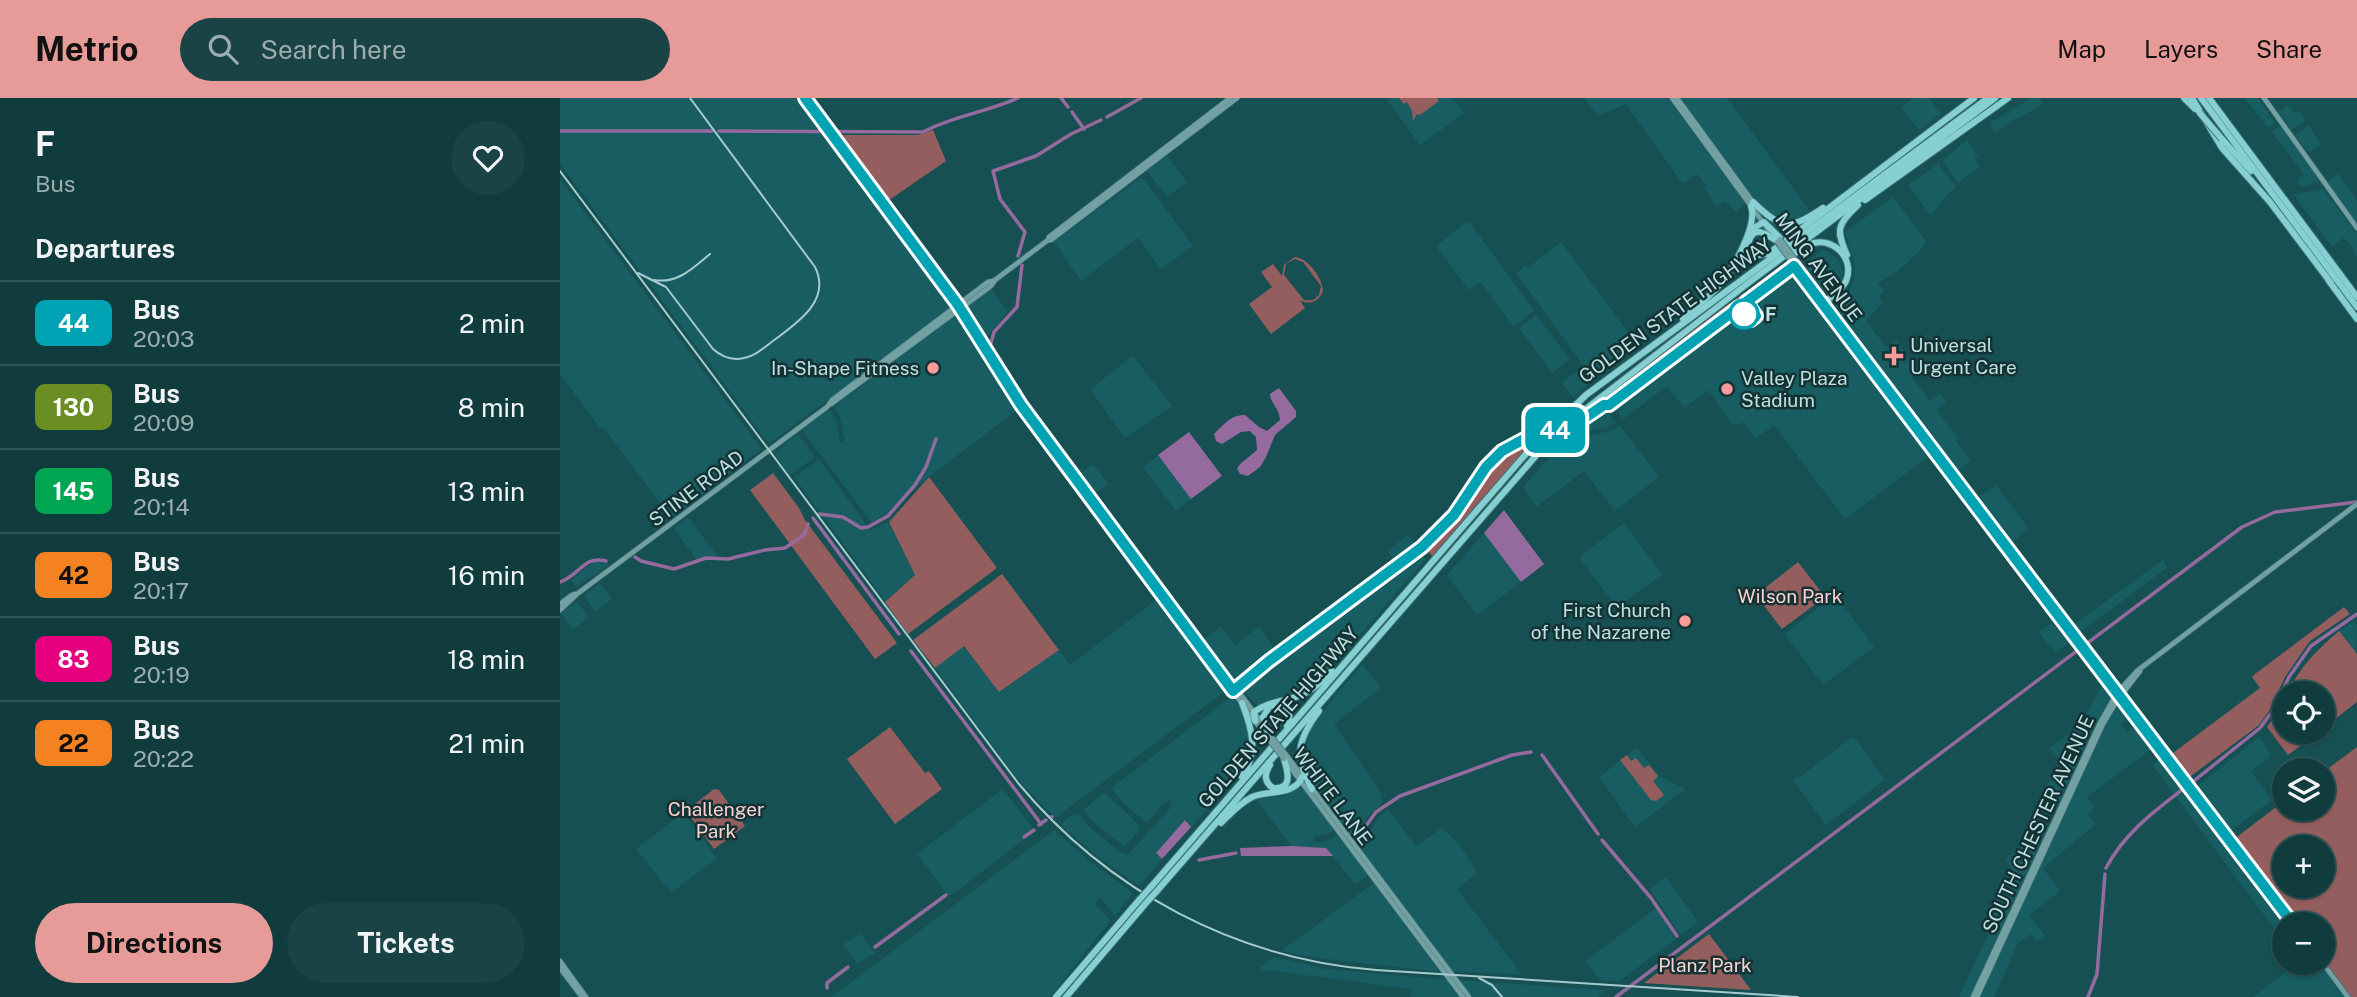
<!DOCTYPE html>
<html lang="en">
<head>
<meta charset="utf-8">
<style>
	:root { --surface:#103c3e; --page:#194345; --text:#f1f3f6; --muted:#9cadb0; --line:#305658; --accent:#e69b98 }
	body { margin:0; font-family:"Public Sans",sans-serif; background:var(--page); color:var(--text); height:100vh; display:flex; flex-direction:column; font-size:26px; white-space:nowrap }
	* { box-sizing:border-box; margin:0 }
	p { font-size:23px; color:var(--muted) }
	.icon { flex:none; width:38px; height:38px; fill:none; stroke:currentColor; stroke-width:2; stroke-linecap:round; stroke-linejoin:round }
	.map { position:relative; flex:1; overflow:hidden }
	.sheet { display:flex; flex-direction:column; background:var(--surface); width:560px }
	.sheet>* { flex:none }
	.badge { padding:0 14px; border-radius:10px; font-size:24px; line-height:46px }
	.buttons { position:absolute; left:1712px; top:583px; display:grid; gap:14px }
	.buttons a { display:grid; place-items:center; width:63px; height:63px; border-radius:50%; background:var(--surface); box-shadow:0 2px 5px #0004,0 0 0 2px var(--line); font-size:35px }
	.map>.badge { position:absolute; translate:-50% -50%; box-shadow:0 0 0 4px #fff }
	h2 { padding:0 35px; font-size:26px; line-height:63px }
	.round { display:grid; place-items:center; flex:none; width:74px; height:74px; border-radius:37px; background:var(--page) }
	.headline { display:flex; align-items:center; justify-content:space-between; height:119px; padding:0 35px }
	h1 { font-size:33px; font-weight:700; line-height:52px }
	.primary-button { display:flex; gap:14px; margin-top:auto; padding:14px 35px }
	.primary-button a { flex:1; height:80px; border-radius:42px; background:var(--accent); color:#111; font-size:28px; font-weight:700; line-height:80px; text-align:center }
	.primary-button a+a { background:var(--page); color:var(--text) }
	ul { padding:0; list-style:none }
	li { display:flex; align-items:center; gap:21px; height:84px; padding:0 35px; border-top:2px solid var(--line) }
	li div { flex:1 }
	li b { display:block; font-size:26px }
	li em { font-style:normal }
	li .badge { min-width:77px; font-weight:700; text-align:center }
	header { display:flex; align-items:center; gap:42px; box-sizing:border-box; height:98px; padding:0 35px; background:var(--accent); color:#111 }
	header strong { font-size:33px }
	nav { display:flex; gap:38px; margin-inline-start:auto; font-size:24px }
	.search { width:490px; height:63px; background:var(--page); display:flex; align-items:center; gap:18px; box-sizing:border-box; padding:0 24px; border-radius:38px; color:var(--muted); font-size:26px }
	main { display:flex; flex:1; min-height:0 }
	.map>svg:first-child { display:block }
	.built { fill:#175d61 }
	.green { fill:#955e5e; fill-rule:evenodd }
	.water { fill:#956a9e }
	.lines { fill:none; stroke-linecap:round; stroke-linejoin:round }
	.canal { stroke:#956a9e; stroke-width:3.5 }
	.secondary-casing { stroke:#3b7072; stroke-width:6 }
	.motorway-casing { stroke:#3b7072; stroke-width:8 }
	.secondary { stroke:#73a1a3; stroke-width:4.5 }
	.motorway { stroke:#86cfd3; stroke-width:6 }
	.rail { stroke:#a6cbce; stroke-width:2 }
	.secondary-bridge-casing { stroke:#3b7072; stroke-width:6; stroke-linecap:butt }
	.motorway-bridge-casing { stroke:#3b7072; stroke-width:8; stroke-linecap:butt }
	.secondary-bridge { stroke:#73a1a3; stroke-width:4.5 }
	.motorway-bridge { stroke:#86cfd3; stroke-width:6 }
	.line-casing { stroke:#fff; stroke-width:16 }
	.line { stroke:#00a3b4; stroke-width:10 }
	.stop-dot { fill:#fff; stroke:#00a3b4; stroke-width:3.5 }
	.poi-dot { fill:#f59b9a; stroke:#143234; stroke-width:2.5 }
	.labels { text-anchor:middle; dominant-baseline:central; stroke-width:5; stroke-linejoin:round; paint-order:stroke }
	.street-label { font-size:19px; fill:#bee0e2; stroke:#143234 }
	.stop-label { font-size:19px; font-weight:bold; fill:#bee0e2; stroke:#143234; text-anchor:start }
	.poi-label { font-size:19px; fill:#bee0e2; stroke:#143234; text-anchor:start }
	.park-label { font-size:19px; fill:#fcd1d0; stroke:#143234 }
</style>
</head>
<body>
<header>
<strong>Metrio</strong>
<div class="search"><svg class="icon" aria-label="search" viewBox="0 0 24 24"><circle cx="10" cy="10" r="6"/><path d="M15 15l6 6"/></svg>Search here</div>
<nav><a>Map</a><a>Layers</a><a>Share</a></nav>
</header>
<main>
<section class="sheet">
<div class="headline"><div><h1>F</h1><p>Bus</p></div><a class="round"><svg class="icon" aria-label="heart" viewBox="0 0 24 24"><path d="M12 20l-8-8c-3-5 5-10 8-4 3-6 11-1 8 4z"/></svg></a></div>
<h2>Departures</h2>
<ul>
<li><span class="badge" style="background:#00a3b4;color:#fff">44</span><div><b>Bus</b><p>20:03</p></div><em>2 min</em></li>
<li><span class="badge" style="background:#6b8e23;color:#fff">130</span><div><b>Bus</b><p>20:09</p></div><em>8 min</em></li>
<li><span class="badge" style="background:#00a651;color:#fff">145</span><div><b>Bus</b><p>20:14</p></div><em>13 min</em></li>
<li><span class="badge" style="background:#f58220;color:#111">42</span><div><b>Bus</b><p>20:17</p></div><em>16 min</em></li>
<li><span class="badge" style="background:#e6007e;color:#fff">83</span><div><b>Bus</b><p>20:19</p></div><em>18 min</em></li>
<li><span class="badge" style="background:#f58220;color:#111">22</span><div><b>Bus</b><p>20:22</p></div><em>21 min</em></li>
</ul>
<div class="primary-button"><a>Directions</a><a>Tickets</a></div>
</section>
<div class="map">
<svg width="1797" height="899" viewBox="0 0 1797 899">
	<rect width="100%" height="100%" fill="#165053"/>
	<g class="built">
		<polygon points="0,0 241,0 395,206 209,346 0,66"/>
		<polygon points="826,0 893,0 904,15 860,47"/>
		<polygon points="1024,0 1108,0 1185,105 1177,114 1165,103 1156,109 1144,89 1146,87 1137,76 1123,86 1066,6 1038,18"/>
		<polygon points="1120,0 1167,0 1250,113 1238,120 1229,121 1218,120 1208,113 1192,98"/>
		<polygon points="1353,0 1369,0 1381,16 1359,32 1341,9"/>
		<polygon points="1471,0 1479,0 1483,6 1458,21 1456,20 1435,35 1430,25"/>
		<polygon points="1685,0 1698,0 1715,25 1708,30"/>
		<polygon points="1728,6 1735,15 1739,13 1746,22 1732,32 1718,14"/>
		<polygon points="1720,27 1748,64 1759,83 1747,88 1740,88 1738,85 1737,82 1744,76 1712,34"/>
		<polygon points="1748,27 1761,46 1749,55 1735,37"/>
		<polygon points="1407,42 1418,58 1414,61 1420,68 1398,85 1382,63"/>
		<polygon points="607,58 627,84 607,99 587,73"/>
		<polygon points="1378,66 1396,89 1383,101 1371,118 1348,87"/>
		<polygon points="1778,76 1797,102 1797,125 1767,84"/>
		<polygon points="582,79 633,148 601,171 578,140 521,183 494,144"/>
		<polygon points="0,81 202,351 111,420 44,330 41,331 0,276"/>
		<polygon points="1763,91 1797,136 1797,159 1791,147 1783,140 1772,149 1734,97"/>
		<polygon points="1333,99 1366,143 1359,154 1339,172 1318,185 1324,194 1319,198 1323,204 1306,222 1326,249 1336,242 1359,274 1352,279 1370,303 1380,296 1386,304 1377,312 1398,340 1395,342 1411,363 1398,372 1275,208 1287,196 1295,180 1294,165 1285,134"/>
		<polygon points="906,124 910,125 974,212 954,229 921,184 909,192 876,148"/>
		<polygon points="1001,144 1079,249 1034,282 956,175 965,168 968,170"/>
		<polygon points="1263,151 1278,161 1283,174 1280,187 1265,196 1243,167"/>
		<polygon points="1234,174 1373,355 1285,421 1214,327 1195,341 1183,324 1178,328 1176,325 1173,327 1148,292 1124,310 1107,288 1063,321 1055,310"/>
		<polygon points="431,191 448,214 430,234 428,242 408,208"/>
		<polygon points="400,214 460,310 345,397 327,416 312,425 242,332 269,312 276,321 280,345 285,343 280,319 274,309"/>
		<polygon points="976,217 1010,261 992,275 959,230"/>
		<polygon points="573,258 612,308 565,340 530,291"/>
		<polygon points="1017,273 1029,286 1013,300 1001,284"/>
		<polygon points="1047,313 1056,325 1046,330 1022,333 1022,331"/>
		<polygon points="1060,328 1099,379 1055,413 1024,373 976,409 963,389 998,349 1016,339 1047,334"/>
		<polygon points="238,336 255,359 230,377 214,355"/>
		<polygon points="598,357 631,401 616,413 583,370"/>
		<polygon points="259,361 310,432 328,424 355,477 325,503 234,379"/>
		<polygon points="533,366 548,386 535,395 520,376"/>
		<polygon points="1436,387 1469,431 1450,446 1416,401"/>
		<polygon points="128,419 159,460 147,460 138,463 135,460 114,430"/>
		<polygon points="1064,425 1102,476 1057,510 1019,459"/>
		<polygon points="924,435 961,484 917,517 887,477"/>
		<polygon points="848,437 856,448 835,463 827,453"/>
		<polygon points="860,456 866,461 773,568 753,587 733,597 709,601 698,608 682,592 682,588"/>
		<polygon points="36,462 50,466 16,489 11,482"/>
		<polygon points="1603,462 1608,469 1519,535 1513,527"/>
		<polygon points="40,485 52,501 35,514 24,498"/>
		<polygon points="1275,497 1314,549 1263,587 1225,536"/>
		<polygon points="600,499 668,591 495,720 458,682 375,570 403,548 440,594 499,552 510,567"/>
		<polygon points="17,504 29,519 13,532 1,515"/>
		<polygon points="1497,521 1513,542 1495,555 1479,534"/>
		<polygon points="1794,523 1797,527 1796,556 1779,533"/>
		<polygon points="661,529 675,547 699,529 716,552 674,582 643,542"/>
		<polygon points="802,566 821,590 774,626 817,688 823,704 809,718 792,741 784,726 781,726 769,709 754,684 745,656 747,640 751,628"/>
		<polygon points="1544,583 1571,619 1561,626 1567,634 1577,628 1594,649 1527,699 1535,710 1528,716 1536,726 1483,770 1500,793 1469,817 1485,838 1477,844 1470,836 1458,845 1434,899 1399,899 1431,830 1434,827 1428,818 1431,805 1457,786 1450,775 1453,772 1445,761 1490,727 1497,713 1483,696 1489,684 1506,671 1490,650 1521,626"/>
		<polygon points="672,598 685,618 691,637 686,664 655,704 631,729 626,723 596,755 602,761 579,788 537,758 504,730 501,726 514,716 519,716 528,728 561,755 568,757 612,708 610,702 602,705 600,710 587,725 563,705 552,691 554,688"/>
		<polygon points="1292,639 1295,640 1325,682 1266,727 1233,682 1244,676"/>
		<polygon points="1699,639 1712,657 1691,673 1712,702 1668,735 1634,691"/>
		<polygon points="1077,650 1099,678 1125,691 1075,729 1039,679"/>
		<polygon points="1603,659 1682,767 1729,826 1724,826 1724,844 1592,667"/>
		<polygon points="443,691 475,733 389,799 357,756"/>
		<polygon points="738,691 744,691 773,730 773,733 765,737 755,738 754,743 760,745 778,737 808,777 796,787 766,750 731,748 696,701 725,698"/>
		<polygon points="544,694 581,729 565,749 541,731 523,713"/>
		<polygon points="828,711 856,748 882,730 900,747 917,775 897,791 962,877 892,873 797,747 808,736 818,720"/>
		<polygon points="123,715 157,760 111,795 76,751"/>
		<polygon points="494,732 528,762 573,795 555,818 541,800 535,803 537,809 540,810 550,823 490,899 271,899"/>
		<polygon points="1106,779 1138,824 1120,837 1090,791"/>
		<polygon points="814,785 880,874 758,860 721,853"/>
		<polygon points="1096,810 1116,841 1058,884 1040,882 1025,863"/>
		<polygon points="300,835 315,855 297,866 283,847"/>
		<polygon points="714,859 767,871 887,882 900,899 850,899 851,891 698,871"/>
		<polygon points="1739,864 1759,865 1785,899 1693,899"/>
		<polygon points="899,882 1047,892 1038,899 911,899"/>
	</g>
	<g class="green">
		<polygon points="839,0 877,0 879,3 860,17 857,16 853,23 852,13 847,4 844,6"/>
		<polygon points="373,32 386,63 329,102 280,37 358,37"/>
		<path d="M735 159C748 160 763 181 763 193 759 203 750 208 740 202L745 210 711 236 689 206 712 189 701 174 713 166 722 178 724 167ZM735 161 743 164 761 188 759 197 753 202H744L724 177 726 166Z"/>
		<polygon points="1227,163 1227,167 1048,301 1045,297 1184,195 1186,197 1187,193"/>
		<path d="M972 345 873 459 867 452 868 449C881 439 894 428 904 414 926 384 934 359 972 345Z"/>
		<polygon points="213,375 239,410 245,422 337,545 315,561 190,392"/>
		<polygon points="369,379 437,470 348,536 325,504 355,477 329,424"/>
		<polygon points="1238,464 1265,499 1222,531 1196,497"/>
		<polygon points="442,476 499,552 439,594 404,548 375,570 353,542"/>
		<polygon points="1784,509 1790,516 1750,543 1725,579 1709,613 1699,627 1627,681 1609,658 1700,590 1692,579 1695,576"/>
		<path d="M1779 533 1797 556V604L1762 631V595H1728C1739 569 1758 551 1779 533Z"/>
		<polygon points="1724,603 1724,634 1759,634 1728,657 1707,629"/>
		<polygon points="330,629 365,675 369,673 382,691 335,726 287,661"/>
		<path d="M1797 649V899H1790L1762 862V826H1736L1673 742 1724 703V710H1762V675ZM1724 749H1762V788H1724Z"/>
		<polygon points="1067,657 1071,663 1076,660 1084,670 1089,667 1098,678 1093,683 1104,697 1096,703 1091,702 1060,662"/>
		<polygon points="154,691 159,692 185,728 154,751 126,713"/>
		<polygon points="1149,836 1191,892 1084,885"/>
	</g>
	<g class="water">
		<path d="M719 290 736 313V319L715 337 706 359 700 369 688 378 680 376 677 371 680 366 697 352 696 339 690 333 681 334 662 346 656 343 654 336C663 327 672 316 685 317L699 329 707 333 720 322C719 309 710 305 710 296Z"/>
		<polygon points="629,334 662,378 631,401 598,357"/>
		<polygon points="944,412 984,466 961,484 924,435"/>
		<polygon points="625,722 631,729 602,761 596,755"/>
		<polygon points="731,748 766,750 773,758 681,758 680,750"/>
	</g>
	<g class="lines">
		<g class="canal">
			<polyline points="501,0 508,9"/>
			<polyline points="512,14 524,31"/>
			<polyline points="547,19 581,0"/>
			<polyline points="0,33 152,33"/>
			<path d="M159 33 363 34C393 18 427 14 458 0"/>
			<polyline points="458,158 465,134 440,101 433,73 476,58 511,36 541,22"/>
			<polyline points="431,245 434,234 457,209 462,167"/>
			<polyline points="259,416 283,419 301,430 308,429 328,418 355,387 366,369 376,341"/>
			<polyline points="253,420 339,536"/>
			<polyline points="75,459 81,463 114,471 146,460 168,461 205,452 225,450 244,437 248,426"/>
			<path d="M0 484C20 477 24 457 46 463"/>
			<polyline points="351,553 481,726"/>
			<polyline points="982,657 1038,736"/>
			<polyline points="1630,686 1700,630 1714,611 1729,579 1751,548 1797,516"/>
			<polyline points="490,719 492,719"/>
			<polyline points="479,727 486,722"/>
			<polyline points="464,739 474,732"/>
			<polyline points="1042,742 1091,800 1117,838"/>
			<polyline points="795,743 816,714 840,698 952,657 971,654"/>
			<polyline points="639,762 676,755"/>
			<path d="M1546 770C1565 734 1596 712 1627 688"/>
			<polyline points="315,849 386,797"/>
			<polyline points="267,890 267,885 288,869"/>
			<polyline points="1056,899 1682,429 1715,414 1797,404"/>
			<polyline points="1528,899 1537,876 1545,776"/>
		</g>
		<g class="secondary-casing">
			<g id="secondary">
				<polyline points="245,0 398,207 461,308 706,638"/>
				<polyline points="250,0 401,204 473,317 705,629"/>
				<polyline points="1112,0 1215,141"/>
				<polyline points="1117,0 1193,104"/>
				<polyline points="1704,0 1797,130"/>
				<polyline points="488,142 491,142 677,0"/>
				<polyline points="1234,160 1377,349 1378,354"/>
				<polyline points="1231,163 1501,518 1504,520 1557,590 1557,595"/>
				<polyline points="271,306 431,188 435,182 488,142 489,139 670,0"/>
				<polyline points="0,506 12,497 16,496"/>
				<polyline points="0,512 17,496 267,309 272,302 428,184 433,183"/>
				<polyline points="1501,518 1501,522 1733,826"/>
				<polyline points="727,658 743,679"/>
				<polyline points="727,665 903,899"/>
				<polyline points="751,689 909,899"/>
				<polyline points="0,863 26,899"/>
				<polyline points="1762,864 1788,899"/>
				<polyline points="0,870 22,899"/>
				<polyline points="1413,899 1540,625 1557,595 1577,573 1797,406"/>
				<polyline points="1417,899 1543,626 1556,604 1580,573"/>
			</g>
		</g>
		<g class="motorway-casing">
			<g id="motorway">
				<polyline points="1624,0 1635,11"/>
				<polyline points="1632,0 1662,50 1710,104 1771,185"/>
				<polyline points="1641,0 1797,209"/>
				<polyline points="1649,0 1797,199"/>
				<polyline points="1662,41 1691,73"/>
				<polyline points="1305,102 1448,0"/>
				<path d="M1193 104C1222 132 1230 132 1263 110"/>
				<polyline points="1190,132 1204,124 1220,140"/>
				<path d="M1217 143C1205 136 1194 125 1188 146L1195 157 1208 156 1414 0"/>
				<path d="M1287 157C1275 130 1278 127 1298 107"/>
				<path d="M1230 159C1237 154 1245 147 1254 145 1275 140 1295 162 1286 183 1282 192 1272 195 1267 204"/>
				<polyline points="1769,183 1797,221"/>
				<path d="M1123 221C1135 210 1149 200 1159 187 1173 172 1198 127 1191 108"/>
				<path d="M695 623 694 614C709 603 724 604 741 597 754 592 762 582 772 573"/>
				<path d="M709 636 703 619 710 608 719 607C729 611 732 619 727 628"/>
				<path d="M710 667C704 676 704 684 713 690 733 692 728 674 724 661"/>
				<path d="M682 679C699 653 692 631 682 605"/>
				<path d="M752 691C734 658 737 642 759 613"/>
				<path d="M661 725C671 715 680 705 692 699 708 692 735 698 742 679"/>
				<polyline points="590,790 971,350 1026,297 1428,0"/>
				<polyline points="596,794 980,353 1005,327 1187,186 1435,0"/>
				<polyline points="496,899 580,801"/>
				<polyline points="506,899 586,805"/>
			</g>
		</g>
		<use href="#secondary" class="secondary"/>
		<use href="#motorway" class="motorway"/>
		<g class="rail">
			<path d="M0 73 458 685C548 793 675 861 816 872L1238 899"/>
			<path d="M78 175 106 189 153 251C162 259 172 263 184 260 196 258 207 247 217 240 240 223 271 201 255 169L130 0"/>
			<path d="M94 182C118 186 133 170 150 156"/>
			<polyline points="919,880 932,887 942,899"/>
		</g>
		<g class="secondary-bridge-casing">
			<g id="secondary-bridge">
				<polyline points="1220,141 1234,160"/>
				<polyline points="1217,144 1231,163"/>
				<polyline points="709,636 727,658"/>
				<polyline points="706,638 724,661"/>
			</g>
		</g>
		<g class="motorway-bridge-casing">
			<g id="motorway-bridge">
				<polyline points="1639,14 1662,41"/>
				<polyline points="580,801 590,790"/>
				<polyline points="586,805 596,794"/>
			</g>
		</g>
		<use href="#secondary-bridge" class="secondary-bridge"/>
		<use href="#motorway-bridge" class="motorway-bridge"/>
	</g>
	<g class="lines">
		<g class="line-casing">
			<path id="line" d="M245 0 398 207 461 307 673 593 709 563 862 449 894 417 926 369 942 353 966 340 1016 326 1044 307H1049L1179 209 1191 222 1196 218 1186 204 1234 168C1401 388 1565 607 1733 826"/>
		</g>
		<use href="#line" class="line"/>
	</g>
	<circle class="stop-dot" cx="1184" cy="216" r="14"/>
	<g class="poi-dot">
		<path d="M1330.5 247.5h7v7h7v7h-7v7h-7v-7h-7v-7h7z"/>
		<circle cx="373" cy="270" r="7"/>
		<circle cx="1167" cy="291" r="7"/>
		<circle cx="1125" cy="523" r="7"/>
	</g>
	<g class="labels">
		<g class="street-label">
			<text transform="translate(1259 169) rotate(53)">MING AVENUE</text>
			<text transform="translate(1115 212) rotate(-36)">GOLDEN STATE HIGHWAY</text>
			<text transform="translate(136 390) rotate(-37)">STINE ROAD</text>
			<text transform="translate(718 619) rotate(-49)">GOLDEN STATE HIGHWAY</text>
			<text transform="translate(773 698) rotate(53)">WHITE LANE</text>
			<text transform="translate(1478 726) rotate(-65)">SOUTH CHESTER AVENUE</text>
		</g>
		<g class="stop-label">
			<text x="1205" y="216">F</text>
		</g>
		<g class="poi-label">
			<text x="1350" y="247">Universal<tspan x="1350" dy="22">Urgent Care</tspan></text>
			<text x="359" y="270" text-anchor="end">In-Shape Fitness</text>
			<text x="1181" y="280">Valley Plaza<tspan x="1181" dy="22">Stadium</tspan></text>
			<text x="1111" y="512" text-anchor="end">First Church<tspan x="1111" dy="22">of the Nazarene</tspan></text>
		</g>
		<g class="park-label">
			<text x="1230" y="498">Wilson Park</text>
			<text x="156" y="711">Challenger<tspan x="156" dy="22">Park</tspan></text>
			<text x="1145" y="867">Planz Park</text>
		</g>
	</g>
</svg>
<div class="buttons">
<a><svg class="icon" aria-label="locate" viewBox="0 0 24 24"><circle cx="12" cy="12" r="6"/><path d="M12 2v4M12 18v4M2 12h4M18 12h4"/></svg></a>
<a><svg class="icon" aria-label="layers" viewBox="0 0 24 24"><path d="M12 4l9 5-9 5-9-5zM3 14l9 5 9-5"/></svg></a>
<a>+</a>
<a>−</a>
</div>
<b class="badge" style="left:995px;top:332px;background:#00a3b4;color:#fff">44</b>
</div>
</main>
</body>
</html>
